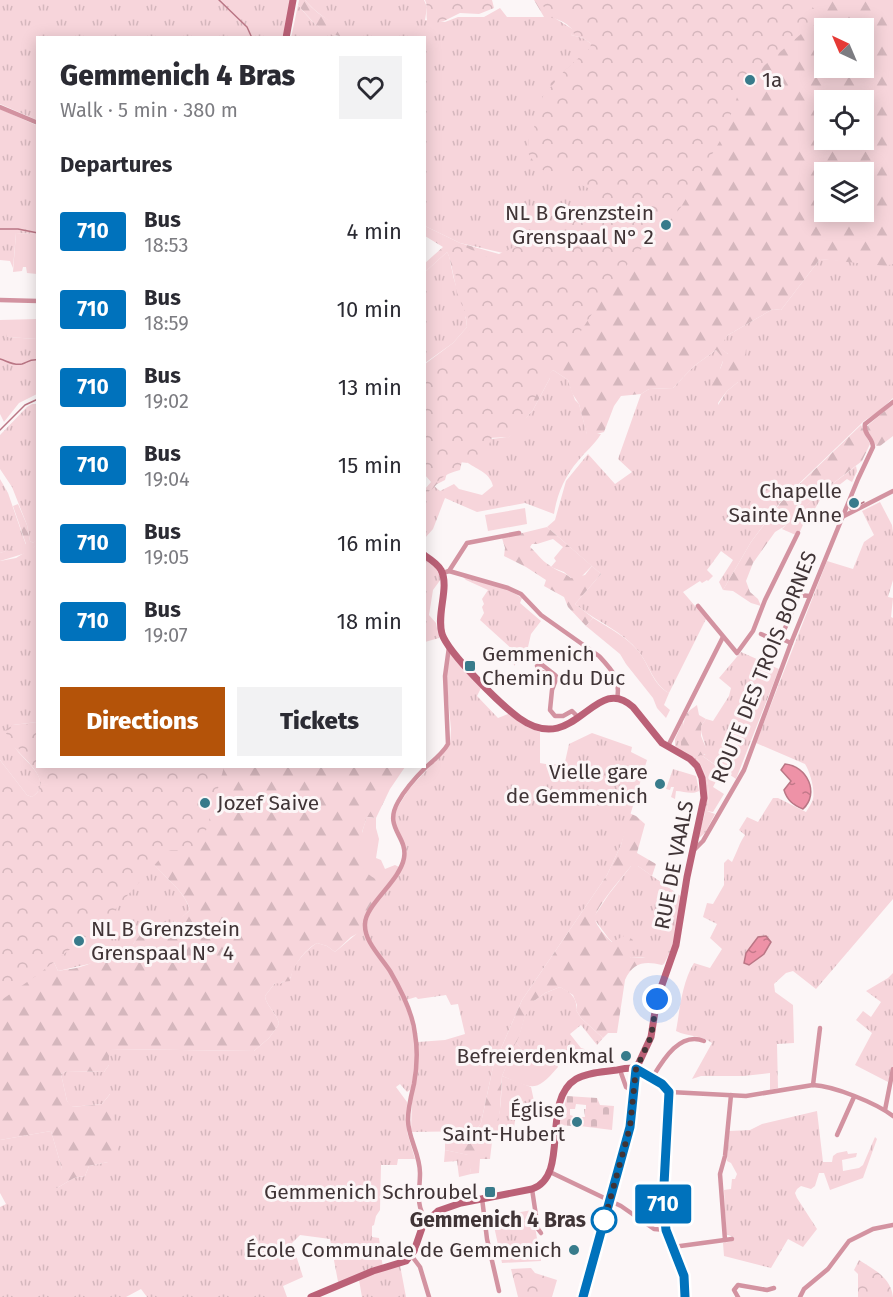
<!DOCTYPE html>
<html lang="en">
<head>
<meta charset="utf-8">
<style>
	:root { --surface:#fff; --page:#f2f2f3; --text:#2b2b33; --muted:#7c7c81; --accent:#b45309 }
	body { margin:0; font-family:"Fira Sans",sans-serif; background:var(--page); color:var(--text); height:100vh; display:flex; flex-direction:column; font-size:22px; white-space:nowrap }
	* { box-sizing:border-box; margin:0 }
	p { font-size:20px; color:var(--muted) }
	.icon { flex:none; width:33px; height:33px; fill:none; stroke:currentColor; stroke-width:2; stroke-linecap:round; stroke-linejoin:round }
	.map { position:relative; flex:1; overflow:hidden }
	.details { position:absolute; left:36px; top:36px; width:390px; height:732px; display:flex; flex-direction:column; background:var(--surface); border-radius:0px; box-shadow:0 3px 15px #0003 }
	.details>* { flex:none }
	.badge { padding:0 12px; border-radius:4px; font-size:21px; line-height:39px }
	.needle { width:39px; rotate:316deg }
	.tools { position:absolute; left:814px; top:18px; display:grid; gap:12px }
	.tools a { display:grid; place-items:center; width:60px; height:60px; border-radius:0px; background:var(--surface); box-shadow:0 3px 15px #0003; font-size:30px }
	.you { position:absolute; width:30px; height:30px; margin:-15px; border:4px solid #fff; border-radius:50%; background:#1a73e8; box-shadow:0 0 0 9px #1a73e833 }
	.map>.badge { position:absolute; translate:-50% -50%; box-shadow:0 0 0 3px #fff }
	h2 { padding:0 24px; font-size:22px; line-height:54px }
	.round { display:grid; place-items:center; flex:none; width:63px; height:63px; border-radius:0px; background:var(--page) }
	.headline { display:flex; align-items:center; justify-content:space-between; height:102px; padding:0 24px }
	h1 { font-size:28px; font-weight:800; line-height:45px }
	.button { display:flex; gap:12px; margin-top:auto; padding:12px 24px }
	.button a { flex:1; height:69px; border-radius:0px; background:var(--accent); color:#fff; font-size:24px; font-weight:800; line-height:69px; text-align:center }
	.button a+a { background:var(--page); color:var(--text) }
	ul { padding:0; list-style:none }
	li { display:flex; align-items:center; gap:18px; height:78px; padding:0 24px }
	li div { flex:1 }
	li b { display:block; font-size:22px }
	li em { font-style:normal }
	li .badge { min-width:66px; font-weight:700; text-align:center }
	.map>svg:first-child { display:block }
	.grass { fill:url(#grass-tufts) }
	.forest { fill:url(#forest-firs); fill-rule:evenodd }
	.cemetery { fill:url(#cemetery-stones) }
	.park { fill:url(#park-crowns) }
	.garden { fill:#f7d5db }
	.water { fill:url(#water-ripples); stroke:#ba7685; stroke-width:1.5 }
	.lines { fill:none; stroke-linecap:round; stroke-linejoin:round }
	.stream { stroke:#ba7685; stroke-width:1.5 }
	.street { stroke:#d393a1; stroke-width:4.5 }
	.secondary { stroke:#bb6177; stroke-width:7 }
	.line-casing { stroke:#fff; stroke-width:14 }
	.line { stroke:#0072bc; stroke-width:9 }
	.walk { stroke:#403436; stroke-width:6; stroke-dasharray:0 10.8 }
	.poi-dot { fill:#387b8b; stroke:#fcf6f7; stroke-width:2 }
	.stop-dot { fill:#fff; stroke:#0072bc; stroke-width:3 }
	.labels { text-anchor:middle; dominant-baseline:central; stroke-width:6; stroke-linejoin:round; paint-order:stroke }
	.poi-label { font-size:21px; fill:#403436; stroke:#fcf6f7; text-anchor:end }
	.street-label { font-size:21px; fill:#403436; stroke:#fcf6f7 }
	.stop-label { font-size:21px; font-weight:bold; fill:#403436; stroke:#fcf6f7; text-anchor:end }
</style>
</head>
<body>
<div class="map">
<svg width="893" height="1297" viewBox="0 0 893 1297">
	<defs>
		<pattern id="grass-tufts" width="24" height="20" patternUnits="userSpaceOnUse" patternTransform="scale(1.5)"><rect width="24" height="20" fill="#f7d5db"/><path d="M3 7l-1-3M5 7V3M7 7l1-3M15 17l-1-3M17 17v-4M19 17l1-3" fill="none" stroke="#d5b7bd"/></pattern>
		<pattern id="forest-firs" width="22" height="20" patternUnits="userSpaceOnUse" patternTransform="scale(1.5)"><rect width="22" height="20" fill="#f7d5db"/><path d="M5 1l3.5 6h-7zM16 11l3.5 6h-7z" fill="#d5b7bd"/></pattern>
		<pattern id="cemetery-stones" width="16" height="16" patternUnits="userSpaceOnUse" patternTransform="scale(1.5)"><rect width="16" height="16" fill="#f7d5db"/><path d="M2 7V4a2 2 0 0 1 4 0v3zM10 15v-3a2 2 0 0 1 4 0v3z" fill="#d5b7bd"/></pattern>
		<pattern id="park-crowns" width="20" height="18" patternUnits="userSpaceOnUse" patternTransform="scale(1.5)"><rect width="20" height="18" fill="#f7d5db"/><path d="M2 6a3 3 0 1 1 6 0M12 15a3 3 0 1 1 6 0" fill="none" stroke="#d5b7bd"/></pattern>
		<pattern id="water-ripples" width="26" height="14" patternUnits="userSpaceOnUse" patternTransform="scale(1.5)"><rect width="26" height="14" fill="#ee92a7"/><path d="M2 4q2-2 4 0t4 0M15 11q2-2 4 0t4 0" fill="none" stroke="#c27889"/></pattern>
	</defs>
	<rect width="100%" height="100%" fill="#fcf6f7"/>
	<g class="grass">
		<polygon points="0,0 291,0 284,35 280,37 38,38 37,120 0,104"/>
		<path d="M305 0H424L427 7 425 20 445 22 458 17H484L500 8 507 17H553L574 30 571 35 583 38 596 47 549 172 564 175 597 192 573 229 538 243 509 250 503 253 460 243 425 226 424 38C406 37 386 40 368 37 348 35 318 16 305 0Z"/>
		<path d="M298 5C312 22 318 29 339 37L291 38Z"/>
		<polygon points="0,109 38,126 37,234 16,233 13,268 10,261 0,260"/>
		<path d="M447 252C451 258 450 264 452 270 455 289 466 308 467 327L453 343 425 363V272Z"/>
		<path d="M820 259 893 264V398L879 411 864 421 782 500 751 542 723 590 719 582 733 560 721 551 707 570 713 576 708 581 707 580 702 583 700 581 683 592 706 619 669 693C653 684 650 666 639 652 623 631 595 621 575 604L601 574 547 527 555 520 566 481 588 454 615 484 632 472 618 459 641 394 649 389 673 388 694 366 716 350 724 358 720 369 718 405 727 391 738 382 733 354H728L718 347 728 335 773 309 781 310Z"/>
		<polygon points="0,332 7,332 7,337 37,339 38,385 36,385 37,394 19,403 4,422 0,414"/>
		<path d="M553 370 568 380 575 400 579 404 587 434H601C594 445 586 451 578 461 565 476 557 494 554 514L525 503 477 512 445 498 433 529 425 538 424 497 434 486 440 491 454 484 459 489 482 495 493 486C490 473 478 470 468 463L464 450 455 443 509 437 533 410 550 378V373Z"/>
		<polygon points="32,404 37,404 38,539 33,543 30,541 27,525 12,487 0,469 0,435 27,407"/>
		<polygon points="856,466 857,471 852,482 847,479 820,500 809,519 806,518 798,536 782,529 814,498"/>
		<polygon points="0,479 8,493 26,545 0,553"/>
		<path d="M880 502 892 525 893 532V580L888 597 893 598 891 617 893 618V899L816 989 793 971 786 973 774 984 775 992 793 1005 794 1043 777 1044 778 1088 770 1090V1073L744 1076H701L692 1079 712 1043C702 1035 688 1037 676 1031 680 1009 682 982 694 963L710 968 722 949 710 938 717 924 703 917 707 903 713 904 724 885V863L728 859 732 862C737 852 739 844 745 835L739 830 747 817 758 822 773 798H778L806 812C808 809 812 803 813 799 815 789 810 772 805 764L756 743 827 561 853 569 864 542 874 535 862 511Z"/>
		<path d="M37 545V722L13 725C13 732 12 744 16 749 25 762 55 781 32 797L27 795 0 760V561L16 558Z"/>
		<polygon points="424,558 436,568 441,579 433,590 429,615 436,623 439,638 425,642"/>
		<polygon points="461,575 509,590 522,598 520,603 541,621 531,634 528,647 514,666 513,650 480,620 484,613 482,607 484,604 482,599 488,590 466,580"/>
		<path d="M741 652 779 669 736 779 701 755H705C708 745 700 736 701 726L706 719 713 721 729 696 731 688 719 678Z"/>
		<path d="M450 654 481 688 477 696 498 718 508 714 527 727 540 732V763L551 765 565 762 569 744 592 733 632 747 631 752 647 760 621 845 607 875 522 1000 493 1067 481 1123 476 1131 411 1132 412 1100 418 1042 445 1040 465 1034 458 1004 451 1005 446 995 418 999 416 997 406 1000C395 980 364 941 366 919L406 857 394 824 396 810 409 789 450 745 451 729 446 676Z"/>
		<path d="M683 721C687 736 671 751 696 757 708 775 711 789 707 811L715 814 705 833 699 838C699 829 704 820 705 811 712 773 697 771 675 746V739Z"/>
		<path d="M673 769 696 776 699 791C691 795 684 791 676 791L675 799 671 797 674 787H671L670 790 666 789Z"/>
		<path d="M149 858C161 875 184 889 190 910L179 920 143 931 133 944 93 963 58 971 52 958Z"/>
		<polygon points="631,866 638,866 682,897 673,946 664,964 643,957 631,958 609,939 595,920 595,915 609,894"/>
		<path d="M361 930H364C385 967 413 1004 415 1048 416 1060 413 1074 412 1086L410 1090 407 1092 400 1084 396 1087 407 1102V1132L415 1159H398L397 1165H381L380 1210 376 1216 374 1225 372 1226V1237L379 1238 383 1269 400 1265 406 1297H362L359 1280 339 1287 330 1239 300 1235 292 1243 303 1277 283 1286 287 1297H147L141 1289 126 1297H0V1207L6 1204 0 1193V1140L51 1131 62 1169 57 1188 74 1178 85 1176 89 1166 108 1162 110 1094 102 1104 71 1107 67 1101 61 1074 67 1071 104 1072 109 1065 108 1049 254 1051 269 1038 279 1024C277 1013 266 1006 265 996L275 983H281L291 978C291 966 307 949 317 943L327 946 335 952Z"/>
		<polygon points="893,973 893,1065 888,1082 855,1065 872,1033 856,1020 863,1011 871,1017 881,1002 866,991 888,978"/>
		<path d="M560 987C570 992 578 998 576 1010L581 1018 603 1038 597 1045 581 1025 570 1034 581 1048 598 1053 601 1056 558 1065 556 1059 549 1055 531 1062 516 1042C521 1033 523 1019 526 1013 530 1008 533 1009 534 1001L545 993Z"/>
		<path d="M502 1076 531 1087 534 1101 539 1103 536 1112 517 1108 513 1134 493 1133C502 1115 501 1095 502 1076Z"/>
		<polygon points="817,1111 823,1162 832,1162 833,1156 837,1153 847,1151 848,1154 857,1153 856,1157 842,1160 843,1171 859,1168 863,1165 875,1137 877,1139 863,1178 830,1190 824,1173 819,1173 815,1186 811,1189 801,1186 797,1189 795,1193 797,1198 817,1229 803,1247 788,1239 771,1268 724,1256 723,1243 733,1241 733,1237 726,1234 724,1190 731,1189 732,1179 735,1179 737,1174 731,1163 727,1161 729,1131 750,1130 762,1124"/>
		<polygon points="445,1150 469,1155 471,1174 459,1177 457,1161 444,1162"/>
		<polygon points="532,1210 541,1261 502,1263 492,1217"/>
	</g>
	<g class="forest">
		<path d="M299 0H305C323 22 342 25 366 37 327 38 323 34 298 5Z"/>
		<path d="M534 0H893V264L885 266 820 259 781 310 773 309 728 335 719 347 728 354H733L739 347 746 349 744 367 738 382 727 391 711 412 706 410C706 399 708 391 713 381 717 373 723 367 723 358L716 350 694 366 673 388 649 389 641 394 621 396 614 406 604 432 590 436 587 435 579 404 572 393 568 380 553 370 550 373V378L533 410 509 437 488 438 464 450 468 463 459 462 448 469 445 480 437 484 425 497V489L431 482 425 475V364L453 343 467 327 466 318 460 306 449 255 447 252 425 272V263L443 247 425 236V226L460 243 499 254 517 246 538 243 563 232 571 231 596 192 564 175 537 168 531 163 528 152 535 135 539 107 548 94 551 83 579 58 596 47 583 38 571 35 573 30C566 22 555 17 544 17ZM825 28H864V68H825ZM825 100H864V140H825ZM825 172H864V212H825Z"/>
		<polygon points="893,404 893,436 880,446 876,446 866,427"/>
		<polygon points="861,425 870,444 862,461 814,498 788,524 775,532 753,563 746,581 750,592 758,599 761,606 751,603 733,591 723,590 751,542 782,501"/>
		<polygon points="18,504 27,525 30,541 33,543 37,539 37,545 33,548 36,560 31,560 26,553 0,561 0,553 26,544 13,506"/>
		<path d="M547 527 570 547H563L553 539 537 544H532L530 547C537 553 541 560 549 565 556 571 563 571 571 578L585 575 592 566 601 574 575 604 593 618 586 626 568 607 564 597 544 586 546 580 526 567 504 556 505 548 502 538Z"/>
		<path d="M697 705 699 715 706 719 701 726V736L708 753 694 759C690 756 685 752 682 749 679 744 684 719 686 715 689 710 693 708 697 705Z"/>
		<path d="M37 722 38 766 405 767 390 789 376 818 367 817 362 832 388 886 373 904 364 930 351 937 335 952 327 946 317 943C304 950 292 967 290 981L282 982 281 984 275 983 265 996C266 1006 277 1013 279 1024L269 1038 254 1051 109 1049V1065L104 1072 67 1071 61 1074 67 1101 72 1107 102 1104 111 1093 119 1156 108 1162 89 1166 85 1176 74 1178 57 1188 50 1186 48 1183 53 1176 62 1169 51 1131 0 1140V760L27 795 32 797C55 782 24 759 14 747 10 742 7 736 4 731L13 725ZM149 858C161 875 185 890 190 910 179 920 169 928 154 924L143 931 133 944C116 941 106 957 91 963 81 968 69 969 58 971L52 958Z"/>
		<path d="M629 813 636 816 645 824 637 853 656 864 652 876 638 866H631C624 875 594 909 595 919 596 926 607 938 612 942L626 935 633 940 629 955 631 958 650 957 664 964 662 965C645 961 633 962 625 980L617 1033H608L603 1038 581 1018 576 1010 577 1005 573 995 560 987 545 993 534 1001V1006L525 1016 520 1034 502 1076 500 1110 498 1123 493 1133 490 1159H480L479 1173 471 1174 468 1155 445 1150V1131H476L481 1123 493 1067 522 1000 607 875 621 845Z"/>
	</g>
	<polygon class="cemetery" points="567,1096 597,1098 600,1105 614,1106 612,1130 580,1126 582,1117 585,1117 584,1109 586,1109 586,1105 576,1104 575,1109 570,1109 570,1115 573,1116 572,1126 559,1125"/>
	<g class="park">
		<path d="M425 0H492L494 8 479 14 460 13 444 21 429 25C424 17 429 8 425 0Z"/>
		<path d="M538 0H806L825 21 808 28 752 76 740 89 724 134 681 207 667 224 630 260 622 274 597 306 563 359 543 381 534 400V406L517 432 507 438 493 435 480 466 477 467 466 461H462L460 470C443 474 435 482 425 497V490L433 481 425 474V367L470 331 471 323 461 303 455 272 447 251 448 245 457 243 493 260 518 246 538 243 569 229 594 190 538 168 528 153 529 137 539 117 543 96 565 70 590 48 592 41 573 33 575 29 564 14 549 13Z"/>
		<polygon points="37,723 38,766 224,767 207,828 201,843 189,850 171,850 166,852 103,923 40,973 0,1001 0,763 26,796 30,798 38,794 41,782 38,772 5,732 14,726"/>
		<path d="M859 1260C875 1270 891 1278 893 1297H858V1274L854 1270Z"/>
		<polygon points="531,1268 535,1273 557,1280 552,1297 518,1297 511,1269"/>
	</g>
	<g class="garden">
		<polygon points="16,233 37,234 37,274 27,273 26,267 23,267 22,271 13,272"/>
		<polygon points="37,319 37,339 7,337 6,332 0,332 0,320"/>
		<polygon points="525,508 527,524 488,531 485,515"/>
		<polygon points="563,547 570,547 592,566 580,578 571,578 564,572 551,567 556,561 554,558"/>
		<path d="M593 618C609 628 627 637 639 652 650 666 652 684 669 693L664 705 670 710 666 718 657 708 653 698 626 664 620 654 586 626Z"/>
		<path d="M701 755 722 770 713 787 724 794 713 812 707 811C711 789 708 775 696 757Z"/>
		<path d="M367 817 376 818V828L379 839 376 858 381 860 385 869 395 865 399 867 388 886C381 882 369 876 364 870 354 857 362 831 367 817Z"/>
		<path d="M516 1042 531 1061 549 1055 553 1056 558 1067C535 1094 533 1088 502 1076Z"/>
	</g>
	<g class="water">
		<path d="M785 764C807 766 820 793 803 809 793 805 787 800 784 790L791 781 781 770Z"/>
		<polygon points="766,936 771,942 764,954 749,965 744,963 746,953 758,937"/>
	</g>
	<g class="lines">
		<g class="stream">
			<polyline points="219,0 247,27 252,38"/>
			<polyline points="0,229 18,229 38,233"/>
			<path d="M0 359C7 361 14 366 22 364 28 362 30 359 38 360"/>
			<polyline points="0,430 25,405 38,399"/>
			<polyline points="850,509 864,502"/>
		</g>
		<g class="street">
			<polyline points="0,107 38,123"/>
			<polyline points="0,300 38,301"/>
			<polyline points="842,517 893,491"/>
			<path d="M449 571 508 588 521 594 541 615 599 656C612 670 621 679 617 699"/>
			<polyline points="443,573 449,571 467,543 519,533"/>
			<polyline points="698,606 737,653 753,631 765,600 798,533"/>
			<polyline points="761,634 772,639 780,638"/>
			<polyline points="791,643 780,638 790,618 798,595 810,596"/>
			<polyline points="555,675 540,672 537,666 541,664 555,675 557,677 552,690 550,710 555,716 563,716 572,711 578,717"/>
			<polyline points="668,746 723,637"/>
			<path d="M693 851 703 841 744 770 791 643 858 479 873 447C873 438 863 434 865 424L893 402"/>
			<polyline points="620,1070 626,1087 633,1091"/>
			<path d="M652 1078C663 1060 680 1031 704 1041"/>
			<polyline points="813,1085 820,1028"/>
			<path d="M670 1092 746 1096 813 1085C834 1086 876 1103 893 1116"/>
			<polyline points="885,1110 893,1069"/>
			<polyline points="837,1135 854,1097"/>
			<polyline points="550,1172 621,1206 654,1229 666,1230"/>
			<polyline points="532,1189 538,1229 541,1233"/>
			<polyline points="482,1198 487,1239 499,1291"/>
			<path d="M426 1220C415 1204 420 1191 420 1173 420 1154 408 1138 408 1120 408 1107 411 1096 414 1084 417 1067 418 1051 415 1034 413 1013 401 990 390 971 381 957 364 941 365 924 365 905 400 881 404 858 408 836 383 828 398 802 405 789 416 777 426 767 434 760 443 753 448 744L445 676 449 647"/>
			<polyline points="725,1240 720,1174 725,1156 731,1095"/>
			<polyline points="673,1247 732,1239"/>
			<polyline points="411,1255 420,1267 429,1297"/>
			<polyline points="738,1297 734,1290 738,1285 767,1290 774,1288"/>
			<polyline points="800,1297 804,1289 828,1269 849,1241 873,1229 893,1225"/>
		</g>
		<g class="secondary">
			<polyline points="286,38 293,0"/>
			<path d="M424 555C430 559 438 564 441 570 450 587 436 614 442 634 449 654 500 704 519 718 576 759 594 671 633 707L662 743 690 759 697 766 702 778 704 798 687 877 676 945 657 999 651 1037 636 1069 630 1127 583 1297"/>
			<path d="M311 1297 373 1271 406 1261 414 1251 423 1225 438 1211 461 1203 532 1189C571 1176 540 1101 576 1079 588 1072 604 1072 617 1070 622 1069 630 1067 635 1069 645 1071 664 1084 670 1092L663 1203 666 1230 684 1276 685 1297"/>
		</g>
	</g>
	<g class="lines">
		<g class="line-casing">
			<polyline id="line" points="583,1297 630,1127 636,1069 662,1084 669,1092 663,1203 666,1230 684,1276 685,1297"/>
		</g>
		<use href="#line" class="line"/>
		<polyline class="walk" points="604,1220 602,1229 630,1127 636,1069 651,1037 657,999"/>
	</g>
	<g class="poi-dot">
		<circle cx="750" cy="80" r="6"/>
		<circle cx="666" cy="225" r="6"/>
		<circle cx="854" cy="503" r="6"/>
		<rect x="464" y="660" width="12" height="12" rx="3"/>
		<circle cx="660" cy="784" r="6"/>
		<circle cx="205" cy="803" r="6"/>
		<circle cx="79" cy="941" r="6"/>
		<circle cx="626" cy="1056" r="6"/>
		<circle cx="577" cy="1122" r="6"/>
		<rect x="484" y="1186" width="12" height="12" rx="3"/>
		<circle cx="574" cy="1250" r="6"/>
	</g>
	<circle class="stop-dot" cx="604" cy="1220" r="12"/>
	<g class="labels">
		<g class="poi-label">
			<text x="762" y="80" text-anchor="start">1a</text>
			<text x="654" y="213">NL B Grenzstein<tspan x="654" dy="24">Grenspaal N° 2</tspan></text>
			<text x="842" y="491">Chapelle<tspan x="842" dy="24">Sainte Anne</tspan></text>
			<text x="482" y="654" text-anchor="start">Gemmenich<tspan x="482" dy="24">Chemin du Duc</tspan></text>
			<text x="648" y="772">Vielle gare<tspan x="648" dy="24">de Gemmenich</tspan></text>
			<text x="217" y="803" text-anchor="start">Jozef Saive</text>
			<text x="91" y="929" text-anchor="start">NL B Grenzstein<tspan x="91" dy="24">Grenspaal N° 4</tspan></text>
			<text x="614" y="1056">Befreierdenkmal</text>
			<text x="565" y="1110">Église<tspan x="565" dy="24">Saint-Hubert</tspan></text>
			<text x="478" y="1192">Gemmenich Schroubel</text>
			<text x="562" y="1250">École Communale de Gemmenich</text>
		</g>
		<g class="street-label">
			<text transform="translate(764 667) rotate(-68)">ROUTE DES TROIS BORNES</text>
			<text transform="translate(674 865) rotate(-79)">RUE DE VAALS</text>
		</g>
		<g class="stop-label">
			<text x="586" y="1220">Gemmenich 4 Bras</text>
		</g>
	</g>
</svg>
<div class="tools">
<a><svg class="needle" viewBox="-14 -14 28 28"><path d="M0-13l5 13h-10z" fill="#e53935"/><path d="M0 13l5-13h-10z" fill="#7c7c81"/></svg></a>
<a><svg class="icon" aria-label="locate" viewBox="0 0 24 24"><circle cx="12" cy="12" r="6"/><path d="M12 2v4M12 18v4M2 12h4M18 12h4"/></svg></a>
<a><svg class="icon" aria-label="layers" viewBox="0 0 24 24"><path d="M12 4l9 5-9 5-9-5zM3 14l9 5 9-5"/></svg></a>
</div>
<div class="you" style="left:657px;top:999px"></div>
<b class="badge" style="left:663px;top:1204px;background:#0072bc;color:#fff">710</b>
<section class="details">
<div class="headline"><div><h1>Gemmenich 4 Bras</h1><p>Walk · 5 min · 380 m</p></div><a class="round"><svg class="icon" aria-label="heart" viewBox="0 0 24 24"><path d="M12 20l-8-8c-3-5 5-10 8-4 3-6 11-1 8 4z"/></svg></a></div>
<h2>Departures</h2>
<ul>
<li><span class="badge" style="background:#0072bc;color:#fff">710</span><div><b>Bus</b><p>18:53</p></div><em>4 min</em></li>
<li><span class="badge" style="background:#0072bc;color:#fff">710</span><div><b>Bus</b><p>18:59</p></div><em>10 min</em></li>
<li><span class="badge" style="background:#0072bc;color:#fff">710</span><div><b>Bus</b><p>19:02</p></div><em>13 min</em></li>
<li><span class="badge" style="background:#0072bc;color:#fff">710</span><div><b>Bus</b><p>19:04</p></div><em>15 min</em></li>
<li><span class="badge" style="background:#0072bc;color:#fff">710</span><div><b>Bus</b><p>19:05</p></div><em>16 min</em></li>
<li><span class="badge" style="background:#0072bc;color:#fff">710</span><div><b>Bus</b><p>19:07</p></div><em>18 min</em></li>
</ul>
<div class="button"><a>Directions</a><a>Tickets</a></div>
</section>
</div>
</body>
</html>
